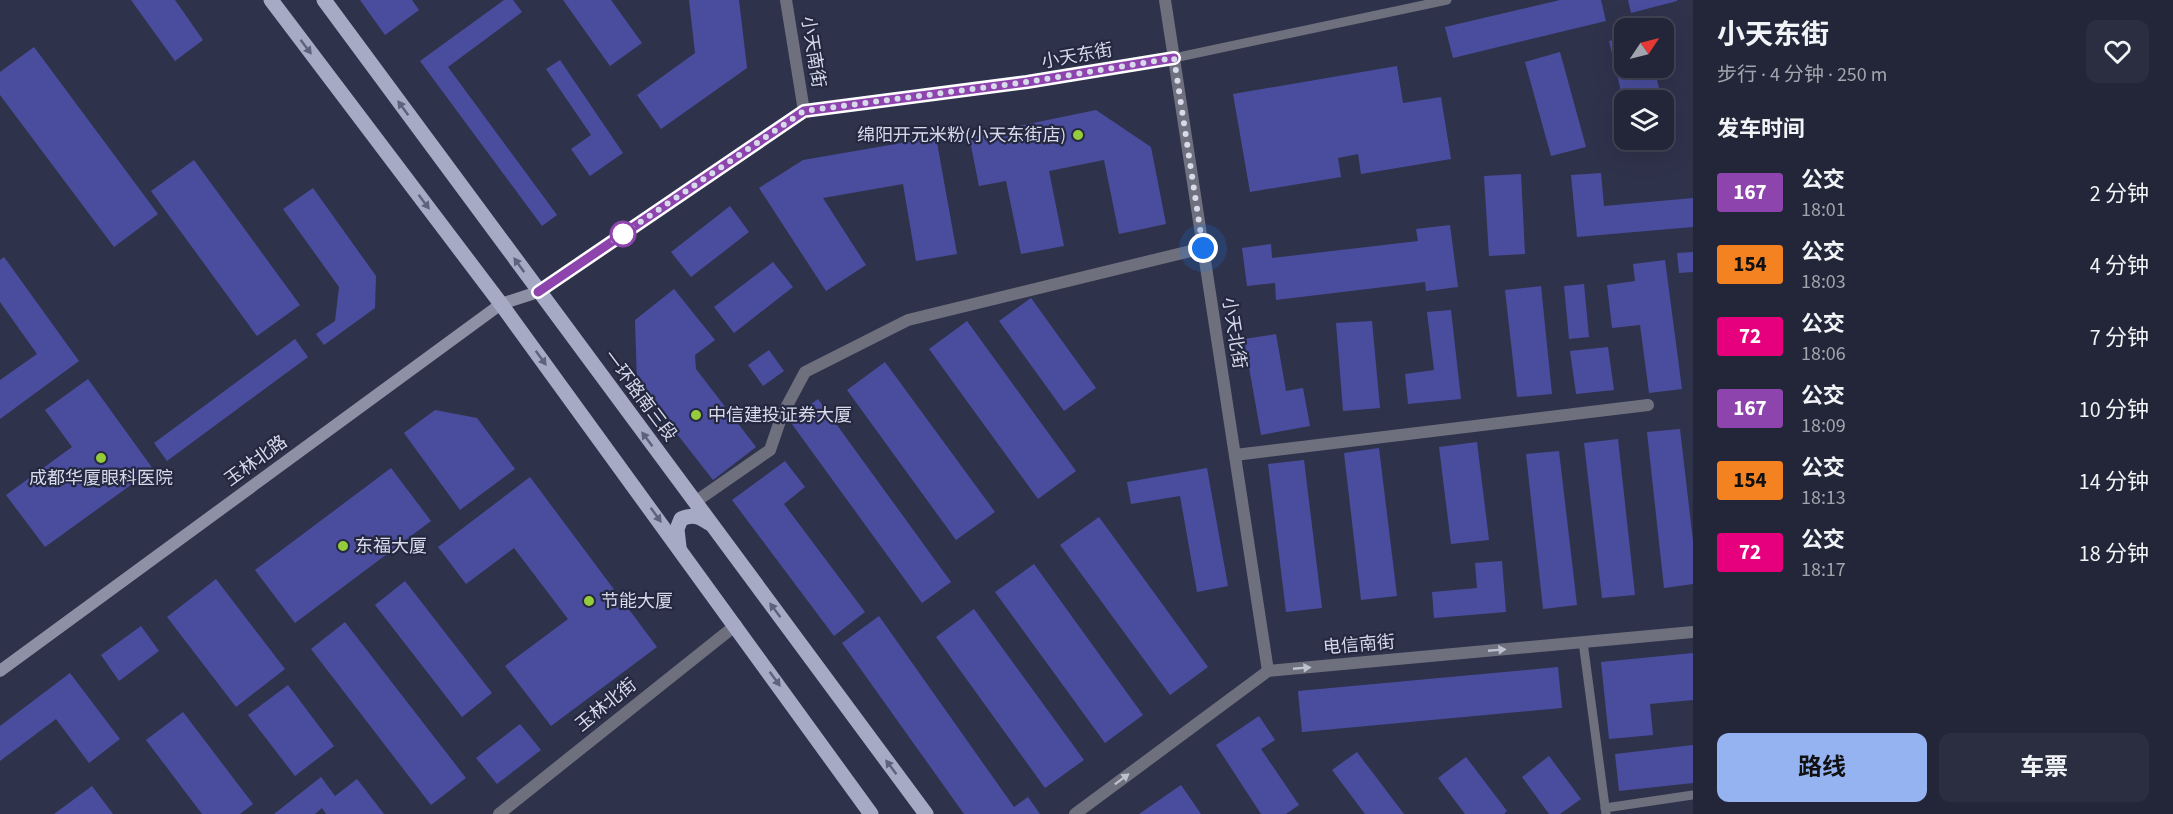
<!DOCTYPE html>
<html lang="zh">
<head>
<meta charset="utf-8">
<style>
	:root { --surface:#232638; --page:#2b2e40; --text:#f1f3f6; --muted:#a3a5ae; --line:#404353; --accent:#95b2f1 }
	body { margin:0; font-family:"Source Sans 3","Noto Sans SC",sans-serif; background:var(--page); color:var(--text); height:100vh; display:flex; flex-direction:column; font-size:22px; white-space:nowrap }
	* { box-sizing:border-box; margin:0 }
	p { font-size:20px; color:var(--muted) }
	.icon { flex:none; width:33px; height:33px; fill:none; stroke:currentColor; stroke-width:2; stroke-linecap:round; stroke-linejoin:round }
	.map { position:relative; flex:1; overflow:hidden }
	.details { display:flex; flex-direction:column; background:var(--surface); width:480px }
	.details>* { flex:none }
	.badge { padding:0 12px; border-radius:4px; font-size:21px; line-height:39px }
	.needle { width:39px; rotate:55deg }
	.fabs { position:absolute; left:1614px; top:18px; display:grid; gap:12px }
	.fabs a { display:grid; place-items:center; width:60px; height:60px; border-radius:12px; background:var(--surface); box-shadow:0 6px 24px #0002,0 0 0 2px var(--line); font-size:30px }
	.you { position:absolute; width:30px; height:30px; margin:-15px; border:4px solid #fff; border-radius:50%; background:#1a73e8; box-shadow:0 0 0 9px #1a73e833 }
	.map>.badge { position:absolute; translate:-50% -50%; box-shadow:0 0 0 3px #fff }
	h2 { padding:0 24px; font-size:22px; line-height:54px }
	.round { display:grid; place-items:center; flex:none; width:63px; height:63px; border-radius:12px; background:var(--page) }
	.summary { display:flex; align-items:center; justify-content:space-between; height:102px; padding:0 24px }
	h1 { font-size:28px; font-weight:700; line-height:45px }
	.primary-button { display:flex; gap:12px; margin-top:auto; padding:12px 24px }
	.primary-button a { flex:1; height:69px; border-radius:12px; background:var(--accent); color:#111; font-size:24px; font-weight:700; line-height:69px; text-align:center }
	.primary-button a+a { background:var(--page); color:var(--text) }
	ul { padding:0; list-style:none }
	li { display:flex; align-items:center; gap:18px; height:72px; padding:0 24px }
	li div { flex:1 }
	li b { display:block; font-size:22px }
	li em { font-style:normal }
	li .badge { min-width:66px; font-weight:700; text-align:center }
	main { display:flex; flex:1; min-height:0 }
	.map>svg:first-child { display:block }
	.building { fill:#4a4d9e }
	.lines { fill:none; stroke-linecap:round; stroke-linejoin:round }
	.lane { stroke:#6e707d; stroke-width:9 }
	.street { stroke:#6e707d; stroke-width:12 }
	.secondary { stroke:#8e91a6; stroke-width:12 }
	.primary { stroke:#a6aac5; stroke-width:15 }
	.oneway { fill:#5f627c }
	.oneway2 { fill:#bdc0cf }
	.line-casing { stroke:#fff; stroke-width:14 }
	.line { stroke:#8e44ad; stroke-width:9 }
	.walk { stroke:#d7daea; stroke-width:6; stroke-dasharray:0 10.8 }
	.poi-dot { fill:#95cc3b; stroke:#252841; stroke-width:2 }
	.stop-dot { fill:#fff; stroke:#8e44ad; stroke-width:3 }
	.labels { text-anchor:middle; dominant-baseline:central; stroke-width:4.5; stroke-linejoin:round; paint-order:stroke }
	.street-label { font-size:18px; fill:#d7daea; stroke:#252841 }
	.poi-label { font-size:18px; fill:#d7daea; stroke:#252841; text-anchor:start }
</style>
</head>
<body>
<main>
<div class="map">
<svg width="1693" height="814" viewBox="0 0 1693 814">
	<rect width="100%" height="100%" fill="#2f324b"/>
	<g class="building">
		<polygon points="131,0 175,0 203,40 175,61"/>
		<polygon points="360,0 412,0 419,10 385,35"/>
		<polygon points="504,0 513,0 522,12 448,67 557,215 542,226 420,61"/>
		<polygon points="563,0 611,0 642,43 610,66"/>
		<polygon points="689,0 739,0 747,68 661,129 637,95 695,53"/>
		<polygon points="1560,0 1601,0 1606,21 1453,58 1445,27"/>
		<polygon points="1628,0 1677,0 1677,1 1631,13"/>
		<polygon points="1624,38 1624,68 1654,68 1662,100 1623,100 1609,41"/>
		<polygon points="34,47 158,214 114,247 0,95 0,72"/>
		<polygon points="1560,52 1586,147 1551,156 1525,62"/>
		<polygon points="560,60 623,153 590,176 571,149 591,135 546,69"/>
		<polygon points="1397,66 1403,103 1441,97 1451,159 1361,174 1358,154 1338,158 1341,177 1250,192 1233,94"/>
		<polygon points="1096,110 1151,147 1166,224 1119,234 1104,160 1049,171 1064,246 1021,254 1006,181 979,186 969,136"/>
		<polygon points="936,137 957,254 916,261 903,184 823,198 866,265 826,291 759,188 803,160"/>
		<polygon points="194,160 300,305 257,336 151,191"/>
		<polygon points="1601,173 1604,206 1693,198 1693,227 1577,237 1571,175"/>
		<polygon points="1521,174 1525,254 1489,256 1484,176"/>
		<polygon points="313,188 376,276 375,308 324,345 316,334 335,321 339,287 283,209"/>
		<polygon points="730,206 749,232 691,277 671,252"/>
		<polygon points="1450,225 1458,287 1426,291 1425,282 1276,300 1275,283 1247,286 1242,248 1271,244 1272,258 1418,241 1416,229"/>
		<polygon points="1693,252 1693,272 1679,273 1677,253"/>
		<polygon points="4,257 79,361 0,419 0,380 37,354 0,302 0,260"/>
		<polygon points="1665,260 1682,389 1649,393 1640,325 1612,328 1607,285 1635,281 1633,264"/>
		<polygon points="773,262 793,287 734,333 714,307"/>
		<polygon points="1584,284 1589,337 1569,339 1564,286"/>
		<polygon points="1541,286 1552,394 1517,397 1505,290"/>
		<polygon points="674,289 715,340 695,355 696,369 756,447 713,480 637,383 635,320"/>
		<polygon points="1031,298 1096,388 1064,411 999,321"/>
		<polygon points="1451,310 1461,399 1408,404 1405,374 1434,370 1427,312"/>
		<polygon points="967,321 1076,471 1038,499 929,349"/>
		<polygon points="1372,321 1380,408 1343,411 1336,323"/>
		<polygon points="1276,334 1286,391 1303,388 1310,426 1261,435 1244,339"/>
		<polygon points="295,339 308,357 167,461 154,443"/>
		<polygon points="1608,347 1614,390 1576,394 1570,351"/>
		<polygon points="769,350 784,371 763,386 748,365"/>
		<polygon points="885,362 995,512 956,540 847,390"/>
		<polygon points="88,379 153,469 45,547 6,495 72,447 45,410"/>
		<polygon points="818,399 951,582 922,603 789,420"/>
		<polygon points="435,410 477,418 515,469 460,510 404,433"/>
		<polygon points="1680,429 1693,541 1693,584 1664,588 1647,432"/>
		<polygon points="1618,439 1635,595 1602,598 1584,443"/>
		<polygon points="1477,442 1489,540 1451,544 1439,447"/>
		<polygon points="1379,448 1397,596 1361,600 1344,453"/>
		<polygon points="1559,451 1577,605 1543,609 1526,454"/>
		<polygon points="1304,460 1322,608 1286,612 1268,464"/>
		<polygon points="785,461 805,487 784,504 865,612 834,636 732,500"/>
		<polygon points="391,468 431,521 295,623 255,570"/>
		<polygon points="1207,468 1228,586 1197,592 1180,496 1131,504 1127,482"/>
		<polygon points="530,477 657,647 551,726 505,666 568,619 514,548 466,584 438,547"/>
		<polygon points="1099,517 1208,667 1170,695 1060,545"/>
		<polygon points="1502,561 1506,612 1434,618 1432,592 1477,588 1475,563"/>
		<polygon points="1034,564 1143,715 1105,743 995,592"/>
		<polygon points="216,579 285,669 236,707 167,617"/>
		<polygon points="405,581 492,693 462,717 375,605"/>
		<polygon points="974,609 1084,760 1045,788 936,637"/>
		<polygon points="879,616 1014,807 1028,797 1040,814 964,814 842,643"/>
		<polygon points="345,622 466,778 431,805 311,649"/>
		<polygon points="141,626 159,651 119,681 101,655"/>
		<polygon points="1693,653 1693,700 1650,704 1653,735 1609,739 1601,662"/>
		<polygon points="1558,667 1562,708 1302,732 1298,691"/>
		<polygon points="70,673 120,739 89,763 56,719 0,761 0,726"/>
		<polygon points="288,685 334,746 295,776 248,715"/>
		<polygon points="183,712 253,804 240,814 202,814 146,740"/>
		<polygon points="1259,716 1275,740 1261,749 1299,805 1286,814 1261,814 1216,745"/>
		<polygon points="520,724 541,750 497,784 476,758"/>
		<polygon points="1693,745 1693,783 1619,791 1615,754"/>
		<polygon points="1357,752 1404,814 1365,814 1332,770"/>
		<polygon points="1549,756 1581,799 1560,814 1549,814 1522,777"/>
		<polygon points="1466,757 1507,811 1504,814 1465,814 1438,778"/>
		<polygon points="321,777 335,796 357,779 384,814 326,814 322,808 315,814 274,814"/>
		<polygon points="1181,785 1201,814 1139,814"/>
		<polygon points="92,786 113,814 54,814"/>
	</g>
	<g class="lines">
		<g class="lane">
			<polyline points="1174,58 1447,0"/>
			<polyline points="1583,642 1606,814"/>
			<polyline points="1605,808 1693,795"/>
		</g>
		<g class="street">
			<polyline points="786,0 804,111"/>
			<polyline points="1165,0 1268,671"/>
			<polyline points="538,292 804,111 1027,82 1174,58"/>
			<polyline points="1235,455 1648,405"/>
			<polyline points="695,502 770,450 782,415 805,372 908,320 1203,248"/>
			<polyline points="499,814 736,625"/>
			<polyline points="1075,814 1268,671 1693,632"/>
		</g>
		<polyline class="secondary" points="0,671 501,304 538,292"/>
		<g class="primary">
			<polyline points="271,0 501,304 871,814"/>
			<polyline points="324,0 926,814"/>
			<path d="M679 547 677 529 681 519C693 514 699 516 709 523"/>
		</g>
	</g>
	<defs><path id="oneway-solid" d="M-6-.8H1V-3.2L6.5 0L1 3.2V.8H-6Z" transform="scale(1.5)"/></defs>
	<g class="oneway">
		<use href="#oneway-solid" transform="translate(306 47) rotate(53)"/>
		<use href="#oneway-solid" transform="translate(403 108) rotate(-126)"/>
		<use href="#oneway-solid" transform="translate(424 202) rotate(53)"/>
		<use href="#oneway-solid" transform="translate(519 265) rotate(-126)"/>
		<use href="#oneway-solid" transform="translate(541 358) rotate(54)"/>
		<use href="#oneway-solid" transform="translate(647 439) rotate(-127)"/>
		<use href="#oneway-solid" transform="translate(656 515) rotate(54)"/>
		<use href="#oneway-solid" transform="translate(775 610) rotate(-127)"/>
		<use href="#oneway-solid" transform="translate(775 679) rotate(54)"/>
		<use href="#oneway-solid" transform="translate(891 767) rotate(-127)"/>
	</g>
	<g class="oneway2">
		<use href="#oneway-solid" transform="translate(1497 650) rotate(-5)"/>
		<use href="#oneway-solid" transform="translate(1302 668) rotate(-5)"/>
		<use href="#oneway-solid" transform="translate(1122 779) rotate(-37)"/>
	</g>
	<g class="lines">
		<g class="line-casing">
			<polyline id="line" points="538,292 804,111 1027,82 1174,58"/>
		</g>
		<use href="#line" class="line"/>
		<polyline class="walk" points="623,234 614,240 804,111 1027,82 1174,58 1203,248"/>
	</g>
	<g class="poi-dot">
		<circle cx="1078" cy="135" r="6"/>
		<circle cx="696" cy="415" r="6"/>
		<circle cx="101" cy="458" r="6"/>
		<circle cx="343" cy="546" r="6"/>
		<circle cx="589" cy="601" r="6"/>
	</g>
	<circle class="stop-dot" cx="623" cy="234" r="12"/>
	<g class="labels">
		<g class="street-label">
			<text transform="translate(813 52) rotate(81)">小天南街</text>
			<text transform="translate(1077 56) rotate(-10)">小天东街</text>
			<text transform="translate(1234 333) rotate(81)">小天北街</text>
			<text transform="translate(640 396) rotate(53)">一环路南三段</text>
			<text transform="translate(256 461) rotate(-36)">玉林北路</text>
			<text transform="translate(1359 645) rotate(-5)">电信南街</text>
			<text transform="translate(606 705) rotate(-39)">玉林北街</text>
		</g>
		<g class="poi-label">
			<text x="1066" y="135" text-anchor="end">绵阳开元米粉(小天东街店)</text>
			<text x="708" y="415">中信建投证券大厦</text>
			<text x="101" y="478" text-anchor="middle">成都华厦眼科医院</text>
			<text x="355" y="546">东福大厦</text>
			<text x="601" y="601">节能大厦</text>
		</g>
	</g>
</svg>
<div class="fabs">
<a><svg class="needle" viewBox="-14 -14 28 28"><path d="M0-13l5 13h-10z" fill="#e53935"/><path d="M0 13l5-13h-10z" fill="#a3a5ae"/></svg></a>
<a><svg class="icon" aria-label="layers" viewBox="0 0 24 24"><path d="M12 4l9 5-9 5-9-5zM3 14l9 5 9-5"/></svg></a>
</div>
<div class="you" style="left:1203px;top:248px"></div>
</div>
<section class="details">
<div class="summary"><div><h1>小天东街</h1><p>步行 · 4 分钟 · 250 m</p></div><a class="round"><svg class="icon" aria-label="heart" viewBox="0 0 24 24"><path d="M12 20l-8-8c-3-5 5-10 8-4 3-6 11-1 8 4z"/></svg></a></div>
<h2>发车时间</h2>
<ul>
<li><span class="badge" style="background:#8e44ad;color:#fff">167</span><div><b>公交</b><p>18:01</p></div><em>2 分钟</em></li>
<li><span class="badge" style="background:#f58220;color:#111">154</span><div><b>公交</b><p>18:03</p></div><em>4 分钟</em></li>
<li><span class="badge" style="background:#e6007e;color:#fff">72</span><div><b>公交</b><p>18:06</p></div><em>7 分钟</em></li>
<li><span class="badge" style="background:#8e44ad;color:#fff">167</span><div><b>公交</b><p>18:09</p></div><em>10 分钟</em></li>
<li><span class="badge" style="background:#f58220;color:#111">154</span><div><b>公交</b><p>18:13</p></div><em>14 分钟</em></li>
<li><span class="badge" style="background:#e6007e;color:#fff">72</span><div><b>公交</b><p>18:17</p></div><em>18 分钟</em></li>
</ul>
<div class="primary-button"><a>路线</a><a>车票</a></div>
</section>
</main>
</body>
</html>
